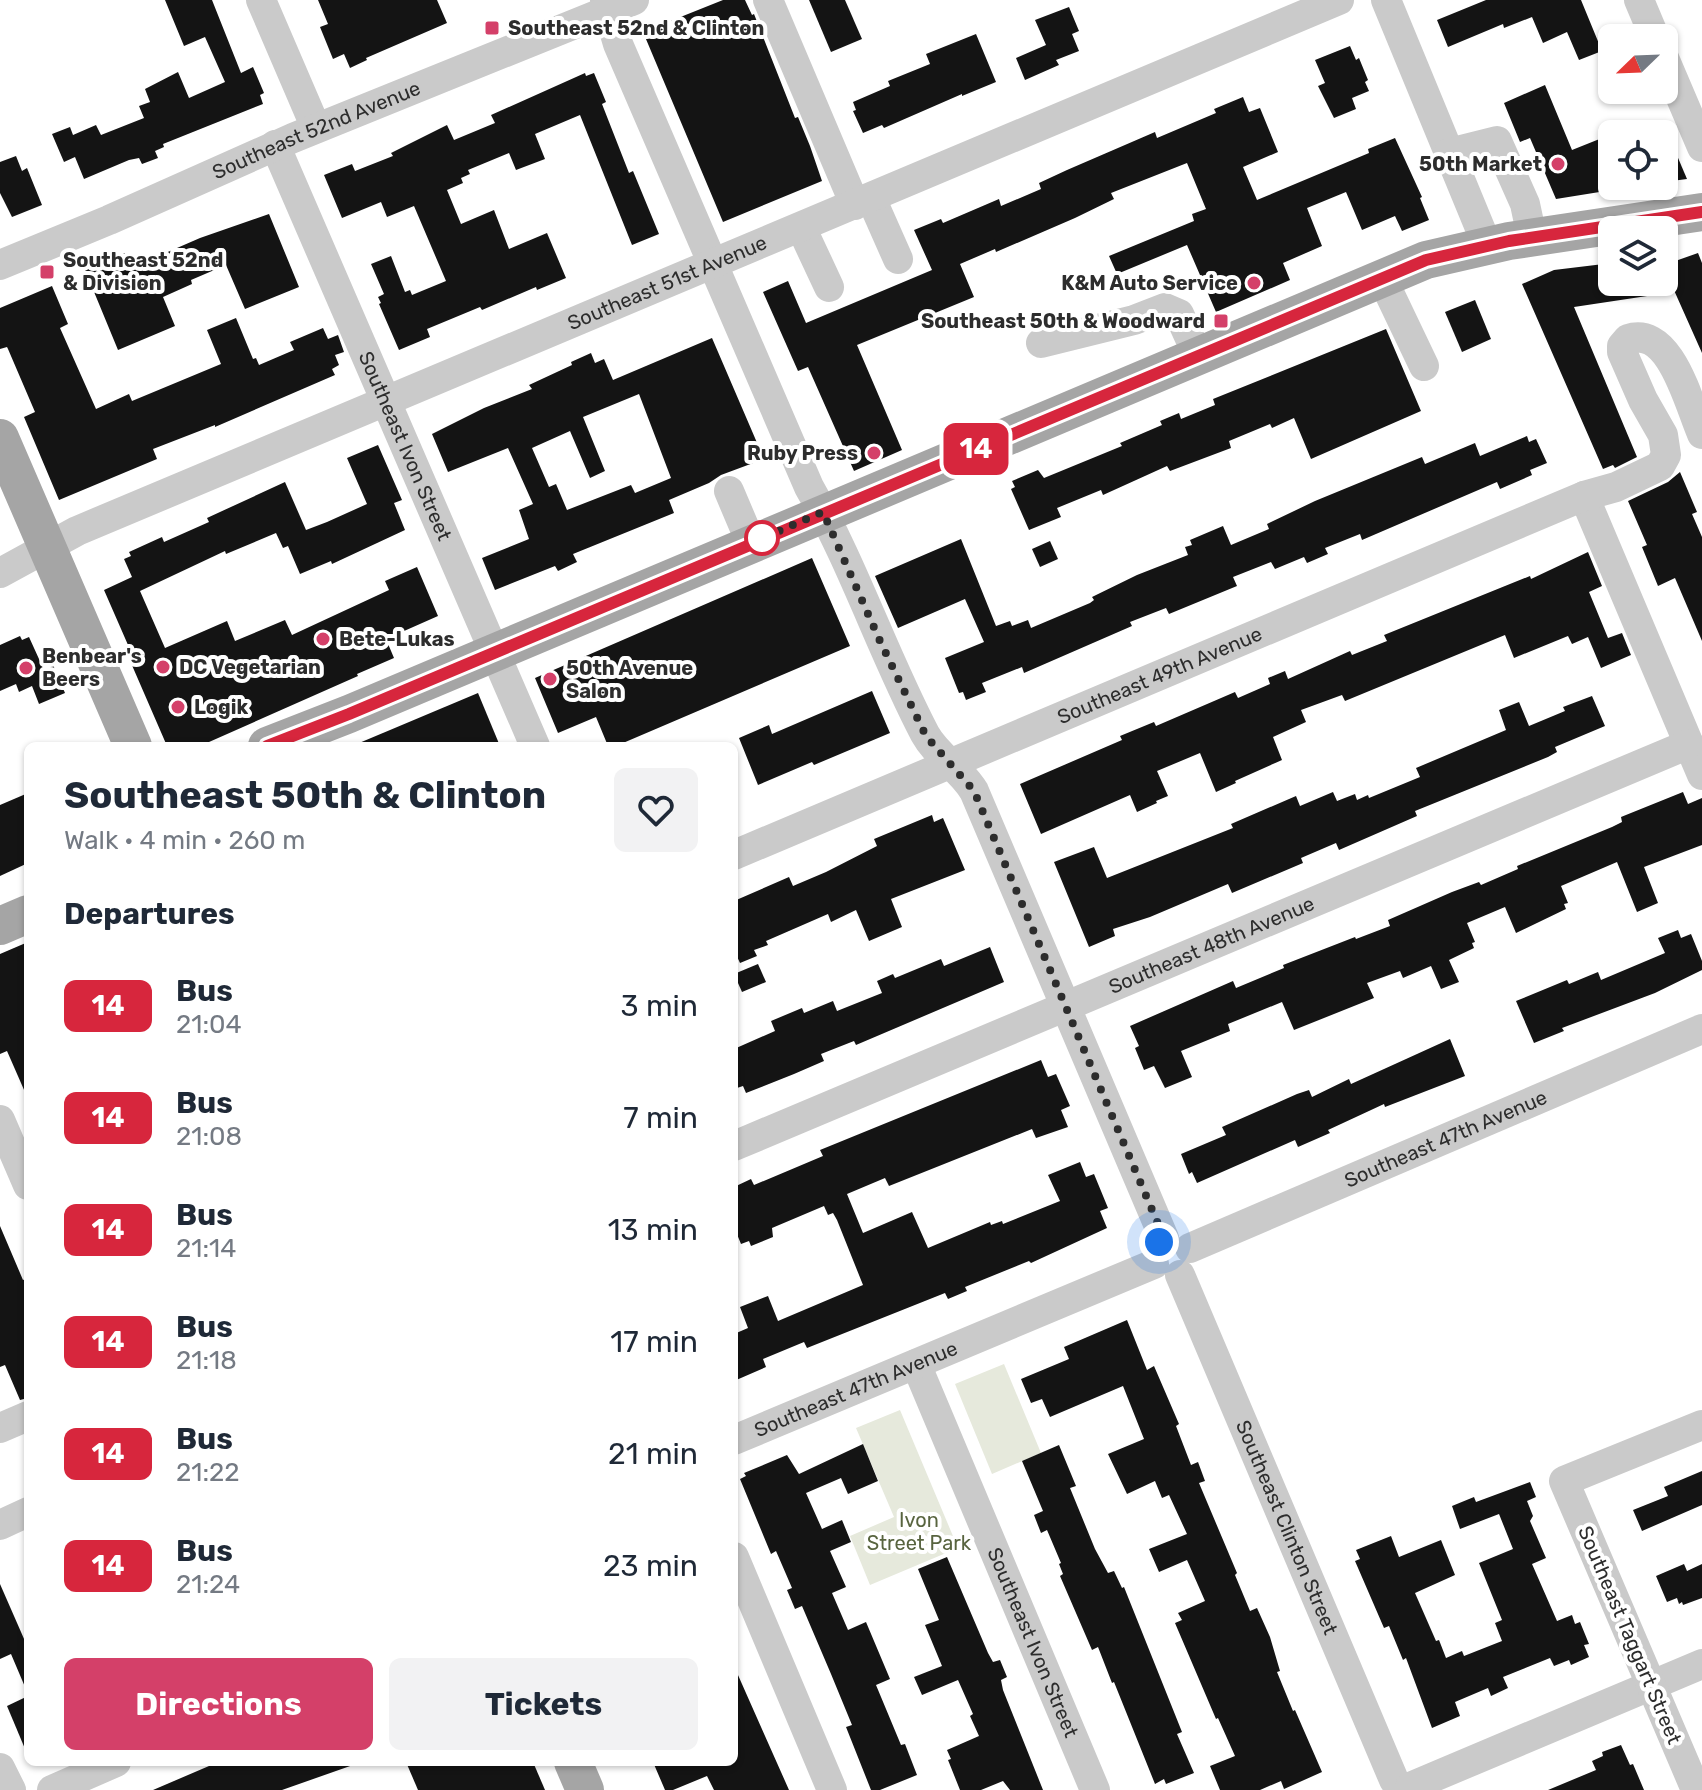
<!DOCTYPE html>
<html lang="en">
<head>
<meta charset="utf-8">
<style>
	:root { --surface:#fff; --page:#f2f2f3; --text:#1f2937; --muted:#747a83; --accent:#d44069 }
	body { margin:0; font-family:Rubik,sans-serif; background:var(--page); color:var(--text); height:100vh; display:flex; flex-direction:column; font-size:30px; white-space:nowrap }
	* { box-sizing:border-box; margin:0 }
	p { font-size:26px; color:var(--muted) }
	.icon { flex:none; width:44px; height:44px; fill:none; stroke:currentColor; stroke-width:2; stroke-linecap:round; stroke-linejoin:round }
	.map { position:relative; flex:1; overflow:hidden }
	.sheet { position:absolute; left:24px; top:742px; width:714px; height:1024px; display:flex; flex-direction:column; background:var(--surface); border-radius:12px; box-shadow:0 2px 6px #0004 }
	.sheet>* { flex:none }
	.badge { padding:0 16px; border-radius:12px; font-size:28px; line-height:52px }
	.needle { width:52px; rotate:247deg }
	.buttons { position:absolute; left:1598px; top:24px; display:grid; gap:16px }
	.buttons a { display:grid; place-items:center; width:80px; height:80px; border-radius:12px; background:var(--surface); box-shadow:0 2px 6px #0004; font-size:40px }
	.you { position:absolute; width:40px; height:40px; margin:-20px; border:6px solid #fff; border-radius:50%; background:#1a73e8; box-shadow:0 0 0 12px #1a73e833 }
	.map>.badge { position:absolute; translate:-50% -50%; box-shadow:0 0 0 4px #fff }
	h2 { padding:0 40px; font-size:30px; line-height:72px }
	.round { display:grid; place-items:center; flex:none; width:84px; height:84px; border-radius:12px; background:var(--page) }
	.summary { display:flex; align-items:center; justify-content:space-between; height:136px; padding:0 40px }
	h1 { font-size:38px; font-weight:700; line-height:60px }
	.cta { display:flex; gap:16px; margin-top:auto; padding:16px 40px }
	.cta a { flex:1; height:92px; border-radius:12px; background:var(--accent); color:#fff; font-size:32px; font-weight:700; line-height:92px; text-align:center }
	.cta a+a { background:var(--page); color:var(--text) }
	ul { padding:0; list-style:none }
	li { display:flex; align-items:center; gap:24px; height:112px; padding:0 40px }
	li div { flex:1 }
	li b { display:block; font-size:30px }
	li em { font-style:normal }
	li .badge { min-width:88px; font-weight:700; text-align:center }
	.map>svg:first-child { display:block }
	.green { fill:#e6e9dc }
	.building { fill:#141414; fill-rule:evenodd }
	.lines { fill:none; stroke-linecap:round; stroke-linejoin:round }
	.minor { stroke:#cacaca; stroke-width:30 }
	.major { stroke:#a5a5a5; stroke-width:38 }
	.line-casing { stroke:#fff; stroke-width:18 }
	.line { stroke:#d7263d; stroke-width:12 }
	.walk { stroke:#2d2d2d; stroke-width:8; stroke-dasharray:0 14.4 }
	.poi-dot { fill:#d44069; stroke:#fff; stroke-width:3 }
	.stop-dot { fill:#fff; stroke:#d7263d; stroke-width:4 }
	.labels { text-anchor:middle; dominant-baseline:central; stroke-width:8; stroke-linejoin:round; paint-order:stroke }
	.poi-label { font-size:20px; font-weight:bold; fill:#2d2d2d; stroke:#fff; text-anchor:start }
	.street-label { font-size:20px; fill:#2d2d2d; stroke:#fff }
	.park-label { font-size:20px; fill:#58643f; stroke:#fff }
</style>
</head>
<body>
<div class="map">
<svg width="1702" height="1790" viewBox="0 0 1702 1790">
	<rect width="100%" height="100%" fill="#fff"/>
	<g class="green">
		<polygon points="1004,1364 1041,1453 992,1474 955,1384"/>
		<polygon points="900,1410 958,1548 870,1585 850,1536 894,1517 856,1428"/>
	</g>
	<g class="building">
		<polygon points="165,0 212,0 241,73 253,67 264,93 260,95 263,104 163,144 164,147 155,151 158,158 142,164 139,158 129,160 84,179 75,157 64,162 52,134 70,127 73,135 96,125 101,135 144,118 139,106 150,102 145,89 178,72 189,98 225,82 205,37 184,46"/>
		<polygon points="318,0 437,0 447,23 366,58 367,60 350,68 344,54 333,59 320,27 328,24"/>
		<polygon points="723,0 745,0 752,15 754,14 795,118 798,117 810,146 822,181 723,222 643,32"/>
		<polygon points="809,0 845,0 862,39 831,52"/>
		<polygon points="1486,0 1581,0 1602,51 1579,60 1567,32 1543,43 1532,17 1504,28 1503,24 1448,47 1437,20"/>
		<polygon points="1069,7 1079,31 1072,34 1079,51 1056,60 1059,65 1025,80 1016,58 1046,45 1035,20"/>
		<polygon points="976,34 996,82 962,96 962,94 884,128 882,125 863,133 853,111 856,110 853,102 890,86 888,81 930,64 926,54"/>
		<polygon points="1350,46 1356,60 1359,58 1368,80 1365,82 1369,91 1352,98 1356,109 1334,118 1318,86 1325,83 1315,60"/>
		<polygon points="585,73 586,76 594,73 606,102 602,104 629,173 633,171 659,234 632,245 580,115 535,134 545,159 516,170 509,153 468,170 470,174 461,178 463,183 447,190 461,224 494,210 509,249 547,233 566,278 537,290 536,287 482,310 480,307 427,329 430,337 399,350 379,304 381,303 378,297 384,294 371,264 391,256 405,292 410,290 412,295 446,281 414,206 387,217 381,202 342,218 324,175 352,164 355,171 393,156 391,153 447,125 454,140 495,123 491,115"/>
		<polygon points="1545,85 1572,150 1612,134 1612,190 1556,199 1530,138 1520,142 1504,103"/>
		<polygon points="1243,97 1249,112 1260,108 1278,152 1243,167 1257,200 1369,153 1368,149 1395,138 1422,197 1420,198 1429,220 1402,231 1395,216 1362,230 1346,192 1307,208 1322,246 1283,263 1290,280 1216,312 1187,245 1117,274 1109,256 1194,221 1192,214 1206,209 1187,163 1111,193 1114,199 1075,218 996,252 995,249 960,264 974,297 857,345 902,450 854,471 808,367 798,371 763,292 788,281 806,323 932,270 914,230 941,219 943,223 999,199 1001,206 1041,189 1039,183 1067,170 1155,132 1157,138 1216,113 1214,109"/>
		<polygon points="1664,125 1687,179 1664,182"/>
		<polygon points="16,156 22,171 27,168 42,205 12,217 0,193 0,162"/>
		<polygon points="269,214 299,287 245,309 226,265 191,280 192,284 163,297 175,326 118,350 85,270 125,253 131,268 200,238"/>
		<polygon points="1698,253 1702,263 1702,353 1673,288 1667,290 1667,293 1574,307 1637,457 1615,468 1613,465 1603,469 1522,284 1554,270 1612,263 1612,282 1664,282 1664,265"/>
		<polygon points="52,286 68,324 60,328 96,409 129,394 132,401 221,364 207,330 236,318 253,359 256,358 259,365 294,350 290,342 323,328 328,339 338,335 344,352 335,355 339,365 332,369 335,375 215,427 215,425 153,449 157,459 59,500 24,417 35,412 8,349 7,347 0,349 0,308"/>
		<polygon points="1475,300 1491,339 1462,352 1445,312"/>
		<polygon points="1386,329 1421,411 1311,459 1294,418 1272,428 1270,424 1229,441 1231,448 1170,471 1167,466 1103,495 1101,490 1057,508 1061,517 1029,530 1011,489 1015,487 1012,481 1038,470 1044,478 1122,446 1120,443 1162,425 1160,421 1179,413 1181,419 1215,405 1213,399"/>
		<path d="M712 338 764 459 721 475 709 483 669 500 674 513 573 554 577 562 558 571 555 566 495 590 482 558 529 539 519 510 533 504 508 448 448 472 432 434 484 408 532 389 529 385 572 365 571 362 591 353 595 363 604 359 613 380ZM639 394 671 478 635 493 631 485 567 510 556 484 549 487 532 448 570 431 590 478 605 471 583 417Z"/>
		<polygon points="1527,436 1529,442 1536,439 1547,463 1530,470 1532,475 1500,489 1497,482 1362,540 1360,534 1325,548 1328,554 1307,563 1304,557 1275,569 1271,562 1233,577 1237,586 1169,614 1166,608 1130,622 1132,626 1024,673 1022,667 982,683 986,692 966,700 963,692 959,693 945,658 984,642 965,599 898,628 875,576 961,539 996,626 1010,621 1012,626 1028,620 1031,628 1090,603 1094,600 1092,597 1137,575 1188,555 1185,547 1192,545 1190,540 1223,526 1231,545 1269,529 1267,524 1315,501 1422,457 1425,464 1475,443 1480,456"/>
		<polygon points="378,445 402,500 394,503 405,530 332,564 331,561 300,574 288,546 283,548 276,533 226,554 225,551 140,591 165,648 227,621 235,641 285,620 292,635 389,590 385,581 417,567 438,616 386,639 394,658 357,674 358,676 200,746 167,746 131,663 135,661 104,590 132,577 124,559 131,556 129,552 162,537 164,542 209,522 207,518 285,482 306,530 327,522 367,504 347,458"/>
		<polygon points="1680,472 1697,512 1692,514 1702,537 1702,641 1675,578 1658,586 1642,547 1647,545 1628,501 1668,482"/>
		<polygon points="1050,541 1058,559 1040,567 1032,549"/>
		<polygon points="1588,552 1602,586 1589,592 1608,638 1622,633 1631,655 1601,668 1588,637 1572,644 1568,636 1514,658 1505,635 1345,701 1342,695 1301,710 1306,722 1273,737 1282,760 1235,781 1236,783 1216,792 1200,753 1157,771 1168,796 1156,801 1157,803 1137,812 1130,795 1041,834 1020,784 1122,740 1120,736 1154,722 1156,726 1235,692 1238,698 1270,684 1268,678 1285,671 1288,679 1350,651 1352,655 1387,641 1384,635 1530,576 1531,579"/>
		<polygon points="812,558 850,646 616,746 608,746 596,717 558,733 535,678"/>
		<polygon points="20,636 22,640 29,637 44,670 53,665 65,693 39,704 32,686 19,692 16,684 0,691 0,645"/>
		<polygon points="872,691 890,733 814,765 812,762 758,785 739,738 769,725 772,734"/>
		<polygon points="478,693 500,746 352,746"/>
		<polygon points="1592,696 1605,726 1555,747 1557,752 1548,757 1415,811 1417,816 1339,850 1336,843 1301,858 1303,863 1232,893 1228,884 1150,917 1113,929 1115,936 1089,947 1054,862 1094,847 1107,878 1233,828 1231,824 1296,796 1300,806 1333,792 1337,801 1355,794 1357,800 1368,795 1369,798 1420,777 1416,768 1506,730 1499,710 1519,702 1529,726 1565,711 1563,707"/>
		<polygon points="1683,792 1688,804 1702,798 1702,845 1644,867 1658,903 1637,912 1617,862 1561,886 1568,903 1564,904 1566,909 1516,933 1505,907 1467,923 1475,942 1472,943 1474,948 1449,960 1459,982 1441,989 1431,966 1403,978 1400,971 1367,983 1374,998 1294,1030 1282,1002 1228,1024 1230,1031 1181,1051 1192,1077 1165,1088 1154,1066 1144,1070 1135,1048 1139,1046 1130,1026 1233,981 1236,988 1284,968 1283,965 1355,937 1356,939 1390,926 1388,920 1452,892 1479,882 1481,885 1518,869 1517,866 1612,827 1622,822 1621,817"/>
		<polygon points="28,793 28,863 0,876 0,805"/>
		<polygon points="932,815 934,822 943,818 965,870 891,899 902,927 869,941 856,910 831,922 828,914 766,941 768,945 754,950 757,956 740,963 734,950 734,901 789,877 793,886 826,872 877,846 874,839"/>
		<polygon points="1678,930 1681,938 1691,934 1702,961 1702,970 1655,993 1562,1028 1564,1031 1534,1043 1516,1001 1567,980 1569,984 1598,972 1601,980 1665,953 1658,938"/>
		<polygon points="28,942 28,1099 7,1051 0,1054 0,954"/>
		<polygon points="990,947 1004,982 856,1045 854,1041 821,1054 824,1061 794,1074 746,1093 743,1086 734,1089 734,1049 775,1031 771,1021 802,1008 804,1013 833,1001 837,1011 882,993 877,981 893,974 895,978 941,959 944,966"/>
		<polygon points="758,964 766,982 742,992 734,974"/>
		<polygon points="1450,1039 1465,1076 1385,1107 1384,1104 1328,1130 1330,1133 1298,1147 1295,1140 1197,1183 1192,1172 1189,1174 1181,1154 1226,1135 1222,1127 1297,1094 1309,1090 1312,1097 1349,1079 1351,1084"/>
		<polygon points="1041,1060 1048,1077 1056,1074 1070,1106 1061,1110 1068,1127 1036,1138 1032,1129 889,1186 885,1178 847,1194 863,1233 912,1212 928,1248 990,1222 991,1225 1002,1221 1003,1224 1060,1201 1048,1175 1080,1162 1086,1177 1094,1174 1108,1208 1100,1211 1107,1228 1031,1263 1029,1261 965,1287 967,1291 948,1299 945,1293 807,1348 804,1342 763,1359 766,1367 734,1381 734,1334 748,1328 740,1307 768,1296 778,1321 863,1285 837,1220 833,1213 828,1215 824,1206 772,1228 773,1237 751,1246 749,1241 741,1244 734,1227 734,1187 751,1179 754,1185 823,1156 820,1150"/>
		<polygon points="0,1226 23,1280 28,1278 28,1398 20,1400 5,1365 0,1367"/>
		<polygon points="1127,1320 1147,1370 1154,1366 1179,1424 1176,1426 1191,1465 1198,1462 1205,1481 1199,1483 1237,1573 1235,1575 1250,1611 1257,1608 1270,1637 1280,1671 1277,1672 1293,1711 1295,1710 1322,1772 1284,1789 1281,1781 1260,1790 1220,1790 1210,1766 1235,1756 1218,1718 1216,1719 1175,1623 1182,1620 1178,1613 1205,1601 1187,1560 1159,1572 1149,1549 1187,1534 1169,1495 1162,1498 1155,1481 1127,1494 1108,1454 1144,1439 1123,1386 1050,1417 1042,1399 1031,1403 1021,1379 1069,1359 1064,1347"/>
		<polygon points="863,1444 878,1481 848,1494 841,1478 806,1493 822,1529 842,1520 851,1542 830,1551 846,1587 832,1593 848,1630 866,1622 890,1679 876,1685 901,1745 905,1744 917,1775 880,1790 871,1790 846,1727 852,1725 831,1674 802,1606 795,1609 787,1590 792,1588 776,1551 771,1554 740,1479 746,1476 744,1473 787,1455 799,1474"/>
		<polygon points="1059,1445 1076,1486 1070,1488 1095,1549 1108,1573 1114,1571 1122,1588 1124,1587 1182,1732 1177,1734 1194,1773 1166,1784 1164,1779 1155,1784 1114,1682 1112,1683 1098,1647 1092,1650 1060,1576 1063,1574 1059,1564 1061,1563 1047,1530 1041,1533 1034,1515 1043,1511 1022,1461"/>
		<polygon points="1702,1471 1702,1505 1642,1531 1633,1510 1668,1496 1664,1487"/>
		<polygon points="1530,1482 1536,1497 1527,1501 1533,1516 1530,1521 1546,1558 1532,1564 1557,1621 1572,1615 1575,1624 1580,1622 1589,1644 1584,1645 1589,1657 1571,1665 1569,1660 1554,1666 1550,1658 1503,1677 1508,1688 1491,1696 1488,1688 1455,1702 1460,1716 1432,1728 1406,1658 1403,1660 1389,1626 1384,1628 1355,1561 1360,1559 1356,1550 1391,1536 1399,1557 1441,1540 1455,1575 1415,1593 1436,1641 1439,1640 1446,1658 1462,1651 1464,1656 1502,1641 1495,1623 1502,1620 1479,1563 1513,1549 1499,1514 1460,1529 1452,1506 1474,1497 1476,1502"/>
		<polygon points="947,1557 988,1653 993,1662 1000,1660 1007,1677 1001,1680 1003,1690 1043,1790 1010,1790 1003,1781 981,1790 960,1790 948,1760 951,1759 947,1750 979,1736 970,1716 973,1714 958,1680 922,1695 914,1677 942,1666 925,1625 939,1620 918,1569"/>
		<polygon points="1684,1564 1687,1571 1702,1564 1702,1598 1683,1605 1682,1602 1679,1604 1677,1598 1667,1602 1656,1576"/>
		<polygon points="0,1584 28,1648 28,1694 11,1654 0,1659"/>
		<polygon points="734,1666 789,1790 714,1790 707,1776 673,1790 665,1790 653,1762 734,1762"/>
		<polygon points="28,1696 28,1756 7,1706"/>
		<polygon points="1621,1745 1630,1765 1633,1764 1644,1790 1548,1790 1596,1770 1592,1761 1603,1756 1602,1752"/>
		<polygon points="207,1762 353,1762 353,1765 282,1790 153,1790 209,1766"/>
		<polygon points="406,1762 533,1762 545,1790 418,1790"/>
	</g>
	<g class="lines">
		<g class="minor">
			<polyline points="261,0 316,128"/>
			<path d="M605 0 618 44 809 487C854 566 883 654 925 734 937 756 961 769 974 791L1164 1238"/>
			<polyline points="768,0 855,205"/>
			<polyline points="1386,0 1487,245"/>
			<polyline points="1639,0 1655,38"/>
			<polyline points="1664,58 1702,147"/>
			<path id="s1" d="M275 145 535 746"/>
			<polyline points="1449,153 1497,141 1525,204 1532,237"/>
			<polyline points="871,198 898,259"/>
			<polyline points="801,227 829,287"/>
			<path id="s2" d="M0 265 109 220 293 138 634 0"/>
			<polyline points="1382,278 1424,366"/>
			<polyline points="1041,343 1134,320 1165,308 1179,314 1198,356"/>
			<polyline points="729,491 751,543"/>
			<polyline points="1584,496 1702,775"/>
			<path id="s3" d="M0 573 77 531 1339 0"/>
			<path id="s4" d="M734 855 1584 496 1616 487 1660 466 1666 455 1663 435 1643 400 1622 352V346L1628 339C1671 325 1689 405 1702 434"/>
			<polyline points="0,1120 28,1185"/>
			<path id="s5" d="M734 1146 1689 744"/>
			<path id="s6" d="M1190 1248 1702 1029"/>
			<path id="s7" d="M1180 1275 1394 1780"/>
			<path id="s8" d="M916 1364 1095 1790"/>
			<polyline points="0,1428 28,1416"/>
			<path id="s9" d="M734 1440 1154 1264"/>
			<polyline points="0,1525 28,1512"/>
			<polyline points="734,1557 832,1790"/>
			<polyline points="0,1768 11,1790"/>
			<polyline points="1410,1787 1702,1664"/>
			<polyline points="52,1790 116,1762"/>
			<polyline points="1696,1790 1564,1481 1702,1425"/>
		</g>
		<g class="major">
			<polyline points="0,438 133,746"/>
			<polyline points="267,746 349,714 1426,260 1509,241 1702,212"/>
			<polyline points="0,926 28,914"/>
			<polyline points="573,1762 585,1790"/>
		</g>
	</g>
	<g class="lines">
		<g class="line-casing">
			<polyline id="line" points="267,746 349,714 1426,260 1509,241 1702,212"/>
		</g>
		<use href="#line" class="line"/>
		<polyline class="walk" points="762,538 751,543 823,512 880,641 926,736 974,791 1164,1238 1159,1242"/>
	</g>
	<g class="poi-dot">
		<rect x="484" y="20" width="16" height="16" rx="4"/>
		<circle cx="1558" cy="164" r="8"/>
		<rect x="39" y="264" width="16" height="16" rx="4"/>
		<circle cx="1254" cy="283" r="8"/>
		<rect x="1213" y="313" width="16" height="16" rx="4"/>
		<circle cx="874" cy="453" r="8"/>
		<circle cx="323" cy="639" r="8"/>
		<circle cx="163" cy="667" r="8"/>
		<circle cx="26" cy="668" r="8"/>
		<circle cx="550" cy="679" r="8"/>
		<circle cx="178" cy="707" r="8"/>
	</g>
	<circle class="stop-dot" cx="762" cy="538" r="16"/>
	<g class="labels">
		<g class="poi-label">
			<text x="508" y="28">Southeast 52nd &amp; Clinton</text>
			<text x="1542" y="164" text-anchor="end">50th Market</text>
			<text x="63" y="260">Southeast 52nd<tspan x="63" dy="23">&amp; Division</tspan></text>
			<text x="1238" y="283" text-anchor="end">K&amp;M Auto Service</text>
			<text x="1205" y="321" text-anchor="end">Southeast 50th &amp; Woodward</text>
			<text x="858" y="453" text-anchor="end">Ruby Press</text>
			<text x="339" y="639">Bete-Lukas</text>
			<text x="42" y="656">Benbear's<tspan x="42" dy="23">Beers</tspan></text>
			<text x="179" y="667">DC Vegetarian</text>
			<text x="566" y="668">50th Avenue<tspan x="566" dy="23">Salon</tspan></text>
			<text x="194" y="707">Logik</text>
		</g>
		<g class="street-label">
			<text stroke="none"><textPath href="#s2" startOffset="344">Southeast 52nd Avenue</textPath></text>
			<text stroke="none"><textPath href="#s3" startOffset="728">Southeast 51st Avenue</textPath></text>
			<text stroke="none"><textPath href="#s1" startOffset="328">Southeast Ivon Street</textPath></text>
			<text stroke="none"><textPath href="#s4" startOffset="462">Southeast 49th Avenue</textPath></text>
			<text stroke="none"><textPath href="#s5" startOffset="518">Southeast 48th Avenue</textPath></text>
			<text stroke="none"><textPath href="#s6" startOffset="278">Southeast 47th Avenue</textPath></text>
			<text stroke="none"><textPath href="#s9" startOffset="132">Southeast 47th Avenue</textPath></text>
			<text stroke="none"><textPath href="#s7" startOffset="274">Southeast Clinton Street</textPath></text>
			<text transform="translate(1630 1635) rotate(67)">Southeast Taggart Street</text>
			<text stroke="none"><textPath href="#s8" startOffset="302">Southeast Ivon Street</textPath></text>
		</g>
		<g class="park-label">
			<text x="919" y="1520">Ivon<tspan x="919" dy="23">Street Park</tspan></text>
		</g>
	</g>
</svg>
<div class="buttons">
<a><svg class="needle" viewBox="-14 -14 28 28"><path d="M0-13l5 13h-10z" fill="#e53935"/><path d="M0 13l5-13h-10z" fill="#747a83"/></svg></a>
<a><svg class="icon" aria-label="locate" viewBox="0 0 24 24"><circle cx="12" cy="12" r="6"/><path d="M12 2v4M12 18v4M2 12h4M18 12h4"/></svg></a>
<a><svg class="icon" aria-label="layers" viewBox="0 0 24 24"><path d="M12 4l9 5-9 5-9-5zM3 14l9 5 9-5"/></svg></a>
</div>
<div class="you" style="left:1159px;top:1242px"></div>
<b class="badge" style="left:976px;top:449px;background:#d7263d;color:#fff">14</b>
<section class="sheet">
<div class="summary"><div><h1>Southeast 50th &amp; Clinton</h1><p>Walk · 4 min · 260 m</p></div><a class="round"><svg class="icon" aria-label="heart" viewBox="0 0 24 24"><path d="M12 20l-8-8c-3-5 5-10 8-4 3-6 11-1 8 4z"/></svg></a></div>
<h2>Departures</h2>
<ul>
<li><span class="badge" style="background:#d7263d;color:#fff">14</span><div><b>Bus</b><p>21:04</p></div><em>3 min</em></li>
<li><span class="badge" style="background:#d7263d;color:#fff">14</span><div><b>Bus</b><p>21:08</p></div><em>7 min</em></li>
<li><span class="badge" style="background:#d7263d;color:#fff">14</span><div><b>Bus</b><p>21:14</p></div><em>13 min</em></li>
<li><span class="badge" style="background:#d7263d;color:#fff">14</span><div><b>Bus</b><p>21:18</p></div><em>17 min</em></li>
<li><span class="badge" style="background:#d7263d;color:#fff">14</span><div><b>Bus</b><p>21:22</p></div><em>21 min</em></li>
<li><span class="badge" style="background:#d7263d;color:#fff">14</span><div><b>Bus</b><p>21:24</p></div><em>23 min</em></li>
</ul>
<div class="cta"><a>Directions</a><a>Tickets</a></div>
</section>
</div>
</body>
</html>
